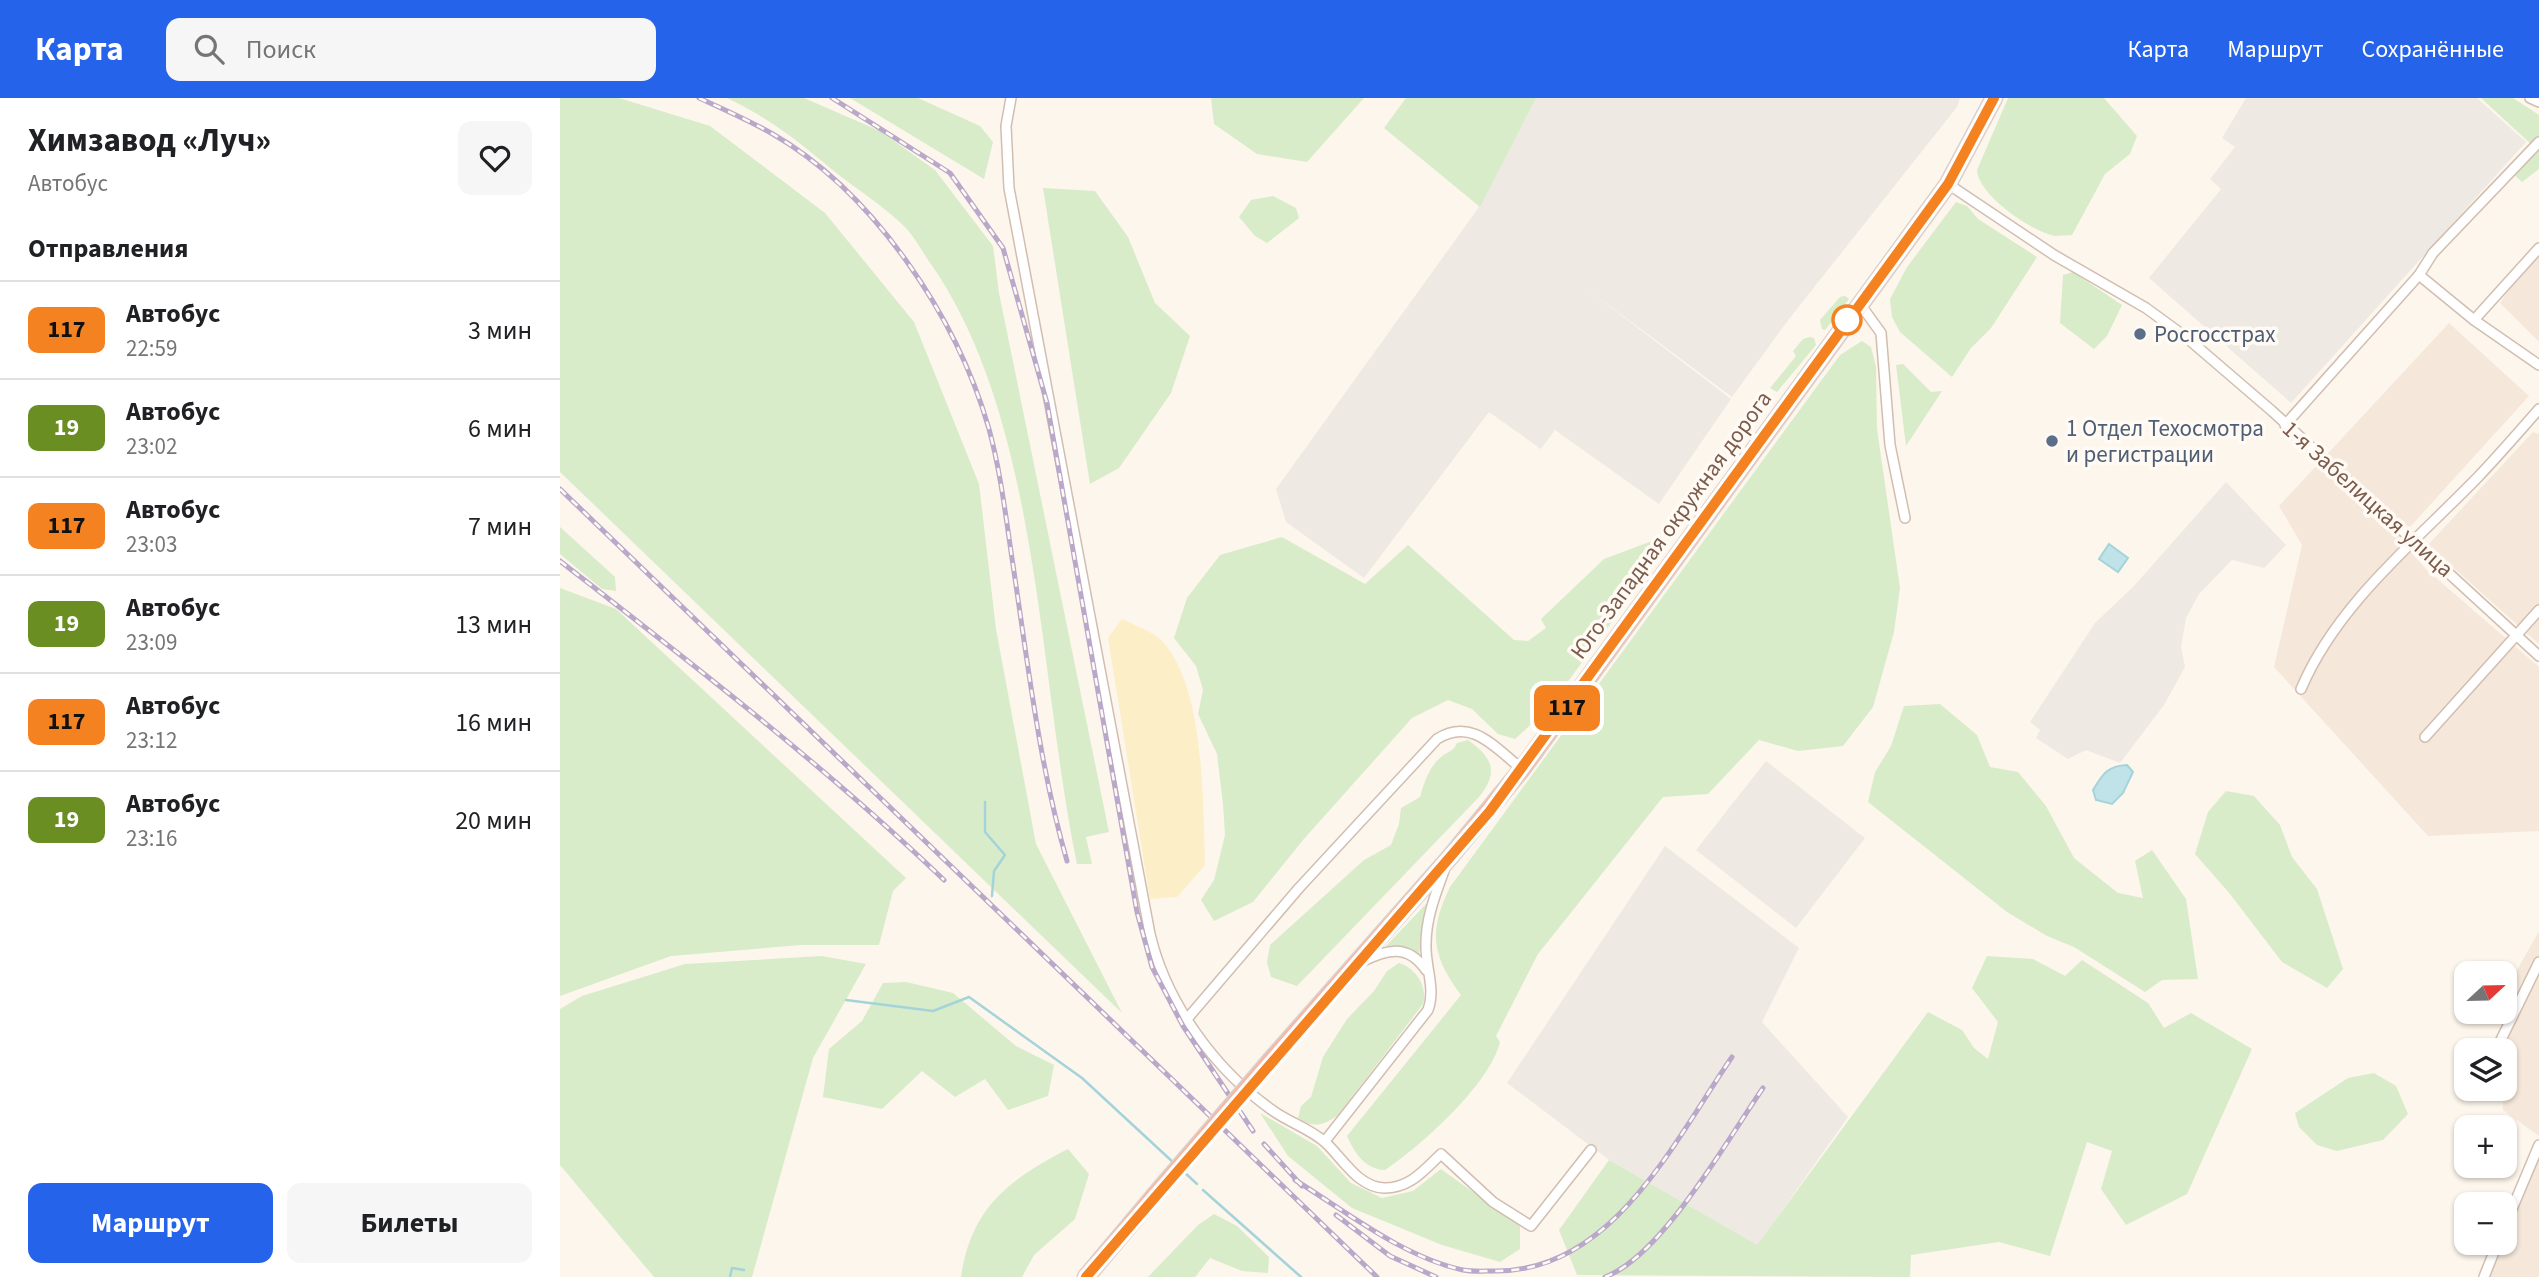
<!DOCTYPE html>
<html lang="ru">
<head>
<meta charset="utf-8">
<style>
	:root { --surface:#fff; --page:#f6f6f6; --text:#202124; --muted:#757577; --line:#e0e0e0; --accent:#2563eb }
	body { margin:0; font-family:"Source Sans 3",sans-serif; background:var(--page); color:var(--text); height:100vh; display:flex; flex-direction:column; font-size:26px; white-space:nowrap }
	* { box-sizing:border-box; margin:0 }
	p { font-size:23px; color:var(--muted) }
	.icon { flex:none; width:38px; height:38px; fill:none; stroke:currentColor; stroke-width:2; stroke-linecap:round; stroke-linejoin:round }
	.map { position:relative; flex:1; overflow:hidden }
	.details { display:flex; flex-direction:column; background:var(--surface); width:560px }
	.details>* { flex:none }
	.badge { padding:0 14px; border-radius:10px; font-size:24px; line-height:46px }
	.needle { width:46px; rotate:68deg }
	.fabs { position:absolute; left:1894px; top:863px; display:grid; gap:14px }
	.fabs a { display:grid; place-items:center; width:63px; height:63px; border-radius:14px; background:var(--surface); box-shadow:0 2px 5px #0004; font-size:35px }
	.map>.badge { position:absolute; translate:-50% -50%; box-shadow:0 0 0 4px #fff }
	h2 { padding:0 28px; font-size:26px; line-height:63px }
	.round { display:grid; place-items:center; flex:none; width:74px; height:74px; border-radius:14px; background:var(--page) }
	.headline { display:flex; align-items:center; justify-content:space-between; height:119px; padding:0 28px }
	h1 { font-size:33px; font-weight:700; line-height:52px }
	.cta { display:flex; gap:14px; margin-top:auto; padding:14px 28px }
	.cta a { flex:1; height:80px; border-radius:14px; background:var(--accent); color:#fff; font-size:28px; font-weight:700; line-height:80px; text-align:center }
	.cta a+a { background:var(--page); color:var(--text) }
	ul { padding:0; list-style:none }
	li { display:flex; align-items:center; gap:21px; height:98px; padding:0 28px; border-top:2px solid var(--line) }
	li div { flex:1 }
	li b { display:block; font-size:26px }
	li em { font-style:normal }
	li .badge { min-width:77px; font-weight:700; text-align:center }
	header { display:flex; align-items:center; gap:42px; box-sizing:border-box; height:98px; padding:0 35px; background:var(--accent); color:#fff }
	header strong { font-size:33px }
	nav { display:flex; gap:38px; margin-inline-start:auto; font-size:24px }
	.search { width:490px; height:63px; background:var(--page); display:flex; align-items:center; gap:18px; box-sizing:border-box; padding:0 24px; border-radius:14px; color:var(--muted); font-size:26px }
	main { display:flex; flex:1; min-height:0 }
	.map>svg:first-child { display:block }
	.residential { fill:#f5e8da }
	.industrial { fill:#efe9e4 }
	.green { fill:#d8ecc9 }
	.sand { fill:#fcefc7 }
	.water { fill:#bfe3e8; stroke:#a5d3da; stroke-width:2 }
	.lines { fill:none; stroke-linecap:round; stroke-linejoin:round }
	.stream { stroke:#a5d3da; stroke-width:2.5 }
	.street-casing { stroke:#d1beb0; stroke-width:12 }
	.highway-casing { stroke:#dad1cd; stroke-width:19 }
	.street { stroke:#fff; stroke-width:9 }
	.highway { stroke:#f7b7a3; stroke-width:16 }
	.rail-casing { stroke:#b9a8c9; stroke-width:5 }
	.rail { stroke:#fffaf3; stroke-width:2.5; stroke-dasharray:8; stroke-linecap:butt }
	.highway-bridge-casing { stroke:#dad1cd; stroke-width:19; stroke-linecap:butt }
	.highway-bridge { stroke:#f7b7a3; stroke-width:16 }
	.line-casing { stroke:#fff; stroke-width:16 }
	.line { stroke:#f58220; stroke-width:10 }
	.stop-dot { fill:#fff; stroke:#f58220; stroke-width:3.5 }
	.service-dot { fill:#5c6f8a; stroke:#fffaf3; stroke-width:2.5 }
	.labels { text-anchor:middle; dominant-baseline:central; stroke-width:7; stroke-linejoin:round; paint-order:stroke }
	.service-label { font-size:23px; fill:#4e5e75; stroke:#fffaf3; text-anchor:start }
	.street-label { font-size:23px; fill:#7a5c4d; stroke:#fffaf3 }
</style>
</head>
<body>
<header>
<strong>Карта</strong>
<div class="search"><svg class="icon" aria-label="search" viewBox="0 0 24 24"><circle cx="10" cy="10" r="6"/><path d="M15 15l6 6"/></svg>Поиск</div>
<nav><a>Карта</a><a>Маршрут</a><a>Сохранённые</a></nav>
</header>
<main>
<section class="details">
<div class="headline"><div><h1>Химзавод «Луч»</h1><p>Автобус</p></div><a class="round"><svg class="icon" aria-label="heart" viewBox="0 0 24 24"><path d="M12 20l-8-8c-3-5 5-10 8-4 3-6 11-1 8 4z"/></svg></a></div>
<h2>Отправления</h2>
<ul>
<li><span class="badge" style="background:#f58220;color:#111">117</span><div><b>Автобус</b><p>22:59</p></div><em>3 мин</em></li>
<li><span class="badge" style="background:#6b8e23;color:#fff">19</span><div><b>Автобус</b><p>23:02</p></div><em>6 мин</em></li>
<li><span class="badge" style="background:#f58220;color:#111">117</span><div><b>Автобус</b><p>23:03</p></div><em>7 мин</em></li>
<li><span class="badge" style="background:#6b8e23;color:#fff">19</span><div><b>Автобус</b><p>23:09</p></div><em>13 мин</em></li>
<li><span class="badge" style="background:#f58220;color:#111">117</span><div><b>Автобус</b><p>23:12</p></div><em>16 мин</em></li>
<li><span class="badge" style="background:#6b8e23;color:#fff">19</span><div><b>Автобус</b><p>23:16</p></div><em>20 мин</em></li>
</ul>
<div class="cta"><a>Маршрут</a><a>Билеты</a></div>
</section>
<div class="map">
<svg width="1979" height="1179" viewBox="0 0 1979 1179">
	<rect width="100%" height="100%" fill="#fdf6ec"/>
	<g class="residential">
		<polygon points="1979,150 1979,244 1940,205"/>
		<polygon points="1889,225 1969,298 1839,441 1867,472 1979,569 1979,733 1868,738 1714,569 1742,447 1719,408"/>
		<polygon points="1973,334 1979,336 1979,546 1868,447"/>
		<polygon points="1979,833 1979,1038 1943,1012 1947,890"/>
		<polygon points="1979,1057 1979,1179 1926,1179 1941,1145 1944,1144 1944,1137"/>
	</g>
	<g class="industrial">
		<polygon points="976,0 1400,0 1397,9 1229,221 1172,299 1023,188 1171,301 1099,406 995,332 981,351 929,314 804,480 726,424 716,391 919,109"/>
		<polygon points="1686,0 1917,0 1966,44 1731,305 1589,180 1661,91 1650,81 1675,49 1662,40"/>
		<polygon points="1666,384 1726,447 1704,470 1672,462 1639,496 1626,520 1621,549 1625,569 1604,607 1560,665 1526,652 1508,661 1476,640 1480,632 1470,624 1535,525 1573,489"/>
		<polygon points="1206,663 1305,740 1236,830 1136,752"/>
		<polygon points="1105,748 1239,850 1202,924 1288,1019 1197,1148 1049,1062 947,985"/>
	</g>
	<g class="green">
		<polygon points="0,0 59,0 150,28 265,115 354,224 419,386 436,531 476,746 562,915 0,374"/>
		<path d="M167 0H244L320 33 375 72 433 148 439 195 549 734 526 739 532 766H517C478 580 481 328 373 169 364 157 356 141 346 130 325 109 298 92 275 74 238 43 211 21 167 0Z"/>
		<polygon points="290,0 358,0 420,28 433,44 424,81"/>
		<polygon points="651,0 804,0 747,64 697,56 654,26"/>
		<polygon points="846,0 976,0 920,109 824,30"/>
		<path d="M1448 0H1544L1577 38 1570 56 1545 76 1512 137C1507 137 1501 138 1495 138 1472 134 1418 97 1417 72Z"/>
		<polygon points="1921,0 1953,0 1979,17 1979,71 1962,84 1948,71 1973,48"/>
		<polygon points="483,90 535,93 568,139 595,205 630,238 611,295 559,370 530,386"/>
		<polygon points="713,98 736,110 739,120 707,145 695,138 679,119 691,102"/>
		<polygon points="1396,104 1407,108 1418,121 1477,159 1431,230 1411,250 1392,279 1340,234 1332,219 1330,201 1347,169"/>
		<polygon points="1513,174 1562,207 1547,238 1534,251 1500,225 1503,177"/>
		<polygon points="1285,198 1289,201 1265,232 1262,231 1260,222 1280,199"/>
		<polygon points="1250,239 1254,240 1256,247 1217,294 1210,290 1236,258 1233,253 1243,241"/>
		<path d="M1302 243 1311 249 1316 269 1317 331 1340 490 1334 534 1313 609 1283 648 1238 653 1199 642 1148 696 1103 699 978 856 936 938 940 944C930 986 861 1048 825 1072 805 1071 795 1056 787 1038L901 897C872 858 868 834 890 789L1280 257Z"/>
		<polygon points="1343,266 1371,294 1382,293 1346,348 1336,267"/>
		<polygon points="1199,305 1206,312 1204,315 1179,348 1171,347 1170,344"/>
		<polygon points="1156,363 1163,366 1163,370 1144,395 1137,389"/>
		<polygon points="0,429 55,479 56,493 42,491 0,456"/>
		<polygon points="722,439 805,486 848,447 954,542 968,543 986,530 981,521 1044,461 1092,443 1102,451 1100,459 986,613 955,641 938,636 912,611 888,602 852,620 743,742 693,804 654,823 641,802 654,782 665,737 663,706 657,656 638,616 643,592 636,568 614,540 627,500 660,457"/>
		<polygon points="0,490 56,511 346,780 333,793 319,847 241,847 111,858 0,898"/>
		<polygon points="1380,606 1417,637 1430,669 1458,674 1486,708 1514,760 1558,795 1583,800 1575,763 1592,752 1626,801 1638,881 1602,882 1585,894 1514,849 1487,838 1447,814 1308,704 1315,674 1331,648 1344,608"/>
		<path d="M908 642C933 660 939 674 919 699L737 888 711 879 707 864 710 847 804 762 831 747 839 726 841 710 860 699C864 685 869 669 881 659 888 653 893 654 897 645Z"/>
		<polygon points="1666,693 1694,698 1720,727 1732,759 1757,791 1783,871 1767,890 1722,864 1670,796 1635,756 1648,714"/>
		<polygon points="866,806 859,856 845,849 826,848"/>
		<polygon points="262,858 306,866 253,960 192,1179 94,1179 0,1067 0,911 22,898 125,866"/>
		<polygon points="1427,858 1473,861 1505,878 1522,862 1588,905 1604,930 1631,915 1692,951 1627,1096 1566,1127 1541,1091 1552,1053 1527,1044 1490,1158 1439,1144 1351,1157 1350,1179 1017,1177 999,1132 1049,1062 1197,1147 1368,914 1402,932 1414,950 1428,961 1438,924 1412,890"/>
		<path d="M839 865C856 870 868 889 863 906L778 1017C765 1027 752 1031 738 1020L741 1008 751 999 763 959 787 921 814 893 827 873Z"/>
		<polygon points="346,884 393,895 456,948 494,967 488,998 448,1012 425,981 395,999 362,973 322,1011 263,999 269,951 302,923 323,885"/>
		<polygon points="1814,975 1836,988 1848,1016 1823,1042 1777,1053 1757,1047 1739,1029 1735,1015 1788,980"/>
		<polygon points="700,1015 757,1048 791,1085 822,1100 853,1093 881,1071 960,1128 960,1151 940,1164 882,1147 792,1110 728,1058"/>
		<path d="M508 1051 529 1076 515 1121 474 1157 462 1179H401C411 1109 450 1081 508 1051Z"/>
		<polygon points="654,1116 677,1128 709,1159 708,1175 682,1173 650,1160 635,1179 588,1179 638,1127"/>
	</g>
	<path class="sand" d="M562 521C574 527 592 533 601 542 645 586 643 707 645 767L617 799 590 801 548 540Z"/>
	<g class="water">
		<polygon points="1549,446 1568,460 1558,474 1539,461"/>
		<path d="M1567 667 1573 674 1563 695 1552 706 1536 702 1533 692C1543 676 1547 668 1567 667Z"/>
	</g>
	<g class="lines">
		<g class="stream">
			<polyline points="425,704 425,734 445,757 434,773 432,798"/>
			<polyline points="286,902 373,913 409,899 522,980 615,1066"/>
			<polyline points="623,1073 637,1086"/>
			<polyline points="643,1092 741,1179"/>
			<polyline points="170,1179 172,1170 184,1172"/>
		</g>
		<g class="street-casing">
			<g id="street">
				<path d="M451 0 446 28 449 90 590 836C606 904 654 971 712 1012 728 1024 751 1031 766 1045 783 1061 798 1089 824 1090 850 1090 863 1073 881 1056L933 1104 971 1128 1031 1052"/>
				<polyline points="1970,0 1979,4"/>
				<polyline points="1388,86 1494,157 1586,210 1627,240 1712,313 1979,558"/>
				<polyline points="1859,177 1914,222 1979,267"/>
				<polyline points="1300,206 1321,235 1330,347 1345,420"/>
				<polyline points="1914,222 1979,150"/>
				<polyline points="1725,327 1859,177 1873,155 1979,44"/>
				<path d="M1741 591C1777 506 1855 444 1918 379 1939 357 1959 334 1979 311"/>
				<polyline points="1865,639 1979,512"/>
				<path d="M803 863C828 851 848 846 866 872"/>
				<path d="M627 921 739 790 877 641C912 619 935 650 962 671"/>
				<polyline points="1936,952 1979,864"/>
				<path d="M765 1043 868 912C876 890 865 869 866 846 866 819 876 795 885 770"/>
				<polyline points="1944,1130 1979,1047"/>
				<polyline points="1924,1179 1938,1144"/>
			</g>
		</g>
		<g class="highway-casing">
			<g id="highway">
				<polyline points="716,956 890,759 962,671 1388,86 1434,0"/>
				<polyline points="526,1179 594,1098"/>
			</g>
		</g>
		<use href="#street" class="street"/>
		<use href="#highway" class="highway"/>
		<g class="rail-casing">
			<g id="rail">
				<path d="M139 0C163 11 188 22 211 35 313 93 397 219 429 331 441 375 446 421 453 467 468 566 479 666 507 763"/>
				<polyline points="272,0 390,75 443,150 487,305 577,814 592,869 623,928 693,1033"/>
				<polyline points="0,391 817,1179"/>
				<path d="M0 463C131 565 264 667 384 782"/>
				<polyline points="704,1046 742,1088"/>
				<path d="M735 1082C787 1114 843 1159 903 1172 913 1174 925 1173 935 1173 1053 1174 1114 1043 1172 959"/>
				<polyline points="776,1117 830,1158 876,1179"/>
				<path d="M1045 1179C1102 1158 1167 1042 1203 990"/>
			</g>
		</g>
		<use href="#rail" class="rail"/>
		<g class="highway-bridge-casing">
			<polyline id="highway-bridge" points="594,1098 716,956"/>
		</g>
		<use href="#highway-bridge" class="highway-bridge"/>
	</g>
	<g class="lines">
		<g class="line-casing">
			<polyline id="line" points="526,1179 930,713 1388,86 1434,0"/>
		</g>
		<use href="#line" class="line"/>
	</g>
	<circle class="stop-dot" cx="1287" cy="222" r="14"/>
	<g class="service-dot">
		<circle cx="1580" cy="236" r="7"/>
		<circle cx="1492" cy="343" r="7"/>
	</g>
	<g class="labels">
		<g class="service-label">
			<text x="1594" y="236">Росгосстрах</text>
			<text x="1506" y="330">1 Отдел Техосмотра<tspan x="1506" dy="26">и регистрации</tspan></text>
		</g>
		<g class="street-label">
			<text transform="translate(1808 401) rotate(42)">1-я Забелицкая улица</text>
			<text transform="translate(1111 427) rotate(-54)">Юго-Западная окружная дорога</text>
		</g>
	</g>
</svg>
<div class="fabs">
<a><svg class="needle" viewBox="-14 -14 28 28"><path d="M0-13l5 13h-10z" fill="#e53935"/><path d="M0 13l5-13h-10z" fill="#757577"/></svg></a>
<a><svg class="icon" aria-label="layers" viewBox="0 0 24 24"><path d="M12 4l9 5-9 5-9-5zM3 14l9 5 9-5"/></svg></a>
<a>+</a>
<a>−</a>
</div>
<b class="badge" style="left:1007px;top:610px;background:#f58220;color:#111">117</b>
</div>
</main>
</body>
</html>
